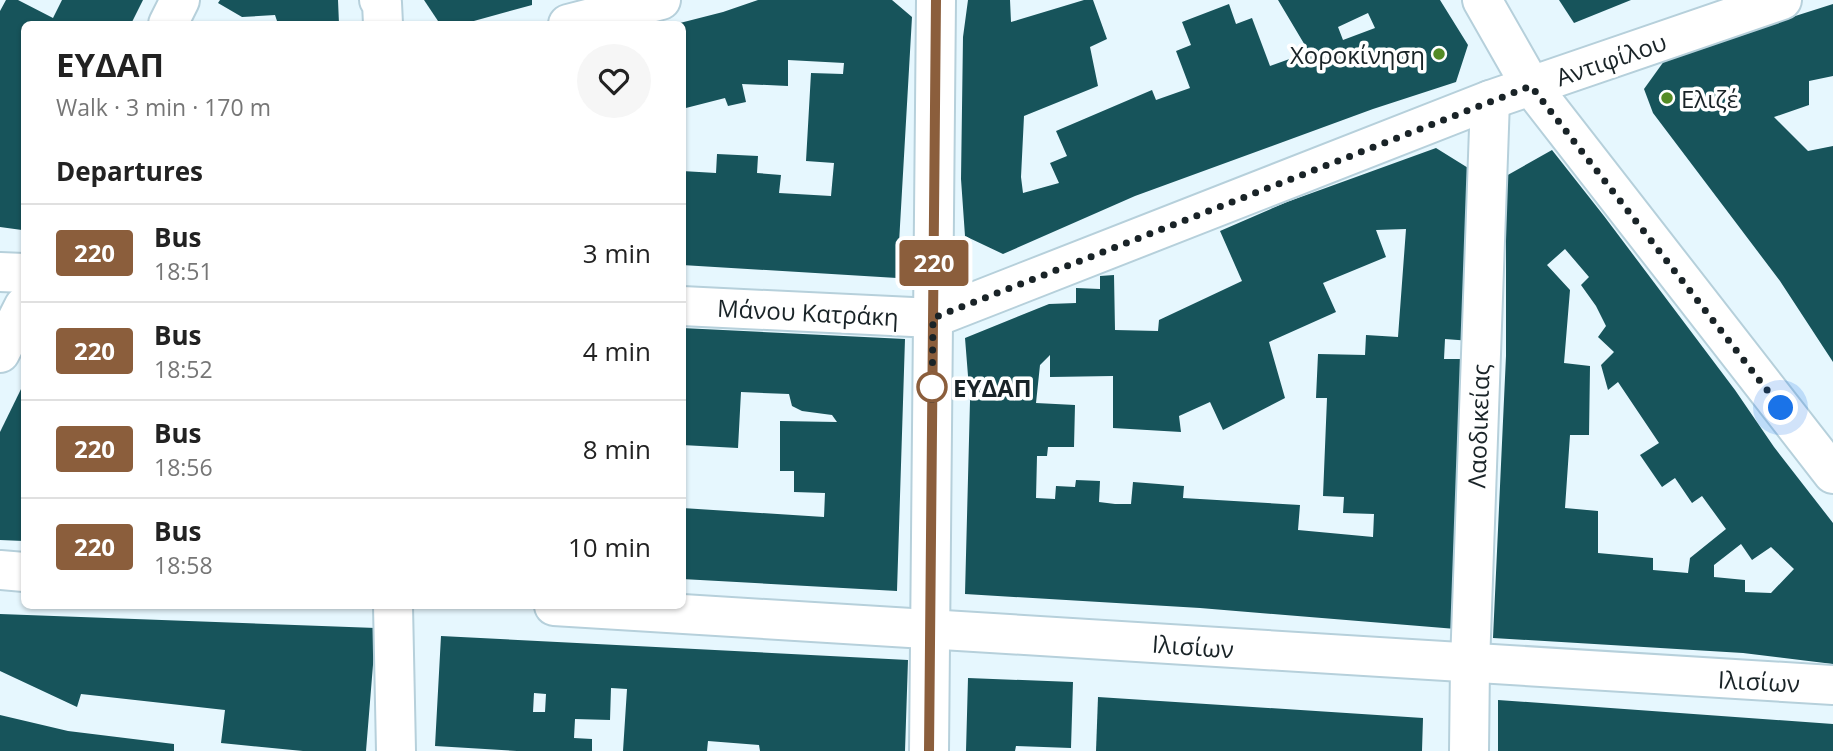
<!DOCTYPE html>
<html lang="en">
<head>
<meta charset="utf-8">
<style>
	:root { --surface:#fff; --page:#f6f6f6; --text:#222; --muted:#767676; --line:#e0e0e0 }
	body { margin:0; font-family:"Open Sans",sans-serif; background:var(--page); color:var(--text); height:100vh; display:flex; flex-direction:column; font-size:26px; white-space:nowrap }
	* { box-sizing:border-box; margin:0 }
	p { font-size:23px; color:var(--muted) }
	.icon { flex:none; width:38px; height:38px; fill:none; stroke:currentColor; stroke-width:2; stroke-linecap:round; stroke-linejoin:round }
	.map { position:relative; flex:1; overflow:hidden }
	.panel { position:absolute; left:21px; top:21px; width:665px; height:588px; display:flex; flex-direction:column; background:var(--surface); border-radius:10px; box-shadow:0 2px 5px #0004 }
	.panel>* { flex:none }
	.badge { padding:0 14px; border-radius:5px; font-size:24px; line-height:46px }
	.you { position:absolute; width:35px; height:35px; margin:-18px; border:5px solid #fff; border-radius:50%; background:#1a73e8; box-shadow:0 0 0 10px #1a73e833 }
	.map>.badge { position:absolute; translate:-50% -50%; box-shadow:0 0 0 4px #fff }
	h2 { padding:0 35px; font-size:26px; line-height:63px }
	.round { display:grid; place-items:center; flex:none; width:74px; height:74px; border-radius:37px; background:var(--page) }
	.overview { display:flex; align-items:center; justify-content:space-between; height:119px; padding:0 35px }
	h1 { font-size:33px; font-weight:700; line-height:52px }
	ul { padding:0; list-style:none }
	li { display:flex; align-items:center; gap:21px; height:98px; padding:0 35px; border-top:2px solid var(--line) }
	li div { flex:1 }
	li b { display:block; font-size:26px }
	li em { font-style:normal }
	li .badge { min-width:77px; font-weight:700; text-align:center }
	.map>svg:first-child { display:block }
	.building { fill:#17545b; fill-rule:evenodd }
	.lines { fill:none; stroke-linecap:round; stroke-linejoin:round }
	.minor-casing { stroke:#b6d0db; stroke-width:42 }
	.tertiary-casing { stroke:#b6d0db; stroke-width:42 }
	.minor { stroke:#fff; stroke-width:38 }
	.tertiary { stroke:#fff; stroke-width:38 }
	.line-casing { stroke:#fff; stroke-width:16 }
	.line { stroke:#8b5e3c; stroke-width:10 }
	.walk { stroke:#192327; stroke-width:7; stroke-dasharray:0 12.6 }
	.poi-dot { fill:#548b26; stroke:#fff; stroke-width:2.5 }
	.stop-dot { fill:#fff; stroke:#8b5e3c; stroke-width:3.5 }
	.labels { text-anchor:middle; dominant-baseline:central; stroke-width:7; stroke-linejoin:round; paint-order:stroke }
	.poi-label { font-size:24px; fill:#192327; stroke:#fff; text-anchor:end }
	.street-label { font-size:24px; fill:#192327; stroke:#fff }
	.stop-label { font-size:24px; font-weight:bold; fill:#192327; stroke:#fff; text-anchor:start }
</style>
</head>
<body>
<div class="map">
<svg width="1833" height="751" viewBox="0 0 1833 751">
	<rect width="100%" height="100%" fill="#e6f7fe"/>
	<g class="building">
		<polygon points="6,0 18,0 53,18 62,0 143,0 131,24 24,24 24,225 22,230 0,227 0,11"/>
		<polygon points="220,0 338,0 339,24 278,24 275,15 242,17 218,3"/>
		<polygon points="424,0 532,0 532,5 463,24 440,24"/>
		<polygon points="758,0 892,0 912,17 897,278 682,265 682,171 716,173 717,154 758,156 757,173 781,175 779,193 831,196 834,163 806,161 811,73 843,74 844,63 788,60 788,86 742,84 746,102 728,106 725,98 682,109 682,24 676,24 723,12"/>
		<path d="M968 0H1010L1011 22 1084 0H1093L1107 39 1090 47 1098 86 1024 116 1021 177 1023 193 1059 183 1050 163 1067 156 1056 131 1152 90 1156 100 1190 88 1176 51 1191 45 1182 22 1229 4 1236 24 1252 18 1270 66 1309 52 1278 0H1440L1468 45 1456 82 1373 109 1135 196 1003 254 965 236 961 179 963 37ZM1368 13 1375 28 1343 40 1338 27Z"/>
		<polygon points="1559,0 1631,0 1574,23"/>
		<polygon points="1833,4 1833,76 1809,81 1809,105 1774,117 1808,151 1833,146 1833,362 1780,281 1653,113 1644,89 1667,57"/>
		<path d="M1436 148 1473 171 1471 341 1445 339 1444 359H1465L1456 629 1200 608 965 594 970 401 965 338 1049 304 1076 303V288L1100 289V276L1114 275 1115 330 1158 331 1159 320 1242 281 1220 231 1287 202ZM1406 229 1398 337 1366 335 1365 355 1318 354 1316 398H1327L1323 496 1344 497 1343 513 1374 514 1373 537 1298 530 1300 505 1183 498 1184 486 1133 482 1131 504H1115L1099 502 1100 481 1076 480 1075 487 1056 486 1055 499 1036 498 1037 456H1047L1048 447H1074L1075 405 1036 403 1040 365 1050 355V377L1113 376V428L1181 432 1179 416 1210 402 1223 430 1285 398 1269 342 1336 312 1323 283 1386 257 1376 230Z"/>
		<path d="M1552 150 1604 216 1735 390 1774 447 1833 523V664L1743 653 1493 638 1506 356V176ZM1565 249 1589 277 1581 285 1596 306 1606 326 1598 337 1614 352 1601 365 1608 390 1618 382 1659 443 1640 455 1662 487 1675 478 1692 503 1702 496 1726 529 1690 558 1688 573 1653 570V558L1598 553V511L1565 508 1570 435H1589L1590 366 1564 363 1570 290 1547 265ZM1741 544 1752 560 1771 547 1794 569 1771 593 1745 592V580L1714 577V565Z"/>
		<polygon points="682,328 905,339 897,591 682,579 682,508 824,517 825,493 794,492 794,471 780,471 780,421 837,422 832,415 802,411 792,406 789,394 741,392 738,448 682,445"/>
		<polygon points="24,383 24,541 0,540 0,432"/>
		<polygon points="0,614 376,628 366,751 303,751 221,743 225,710 81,694 77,707 0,671"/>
		<path d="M441 636 908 660 905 751H760L759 745 708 741 707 751H623L627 689 611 688 610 720 575 719 574 738 592 739V751H517L435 746ZM534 693 546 694 545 712H533Z"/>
		<polygon points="968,678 1073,682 1071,748 1016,746 1015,751 966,751"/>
		<polygon points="1098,697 1423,718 1422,751 1096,751"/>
		<polygon points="1498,700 1833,724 1833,751 1498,751"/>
		<polygon points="0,715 68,731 174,744 174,751 0,751"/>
	</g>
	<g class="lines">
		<g class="minor-casing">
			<g id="minor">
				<polyline points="379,0 382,3 383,24"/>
				<polyline points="168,24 180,0"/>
				<polyline points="568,24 661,0"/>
				<polyline points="0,272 24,273"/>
				<polyline points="682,306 933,318 1490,100 1782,0"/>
				<polyline points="0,353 24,306"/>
				<polyline points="393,606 396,751"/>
				<polyline points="1469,751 1470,664 1490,100"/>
			</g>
		</g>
		<g class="tertiary-casing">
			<g id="tertiary">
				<polyline points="1482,0 1531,86 1833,474"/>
				<polyline points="0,570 24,572"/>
				<polyline points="554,606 1833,685"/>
				<polyline points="929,751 936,0"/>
			</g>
		</g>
		<use href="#minor" class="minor"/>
		<use href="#tertiary" class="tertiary"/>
	</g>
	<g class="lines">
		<g class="line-casing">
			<polyline id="line" points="929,751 936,0"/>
		</g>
		<use href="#line" class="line"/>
		<polyline class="walk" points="932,387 932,400 933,318 1531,86 1781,408"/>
	</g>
	<g class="poi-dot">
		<circle cx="1439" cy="54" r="7"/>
		<circle cx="1667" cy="98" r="7"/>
	</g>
	<circle class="stop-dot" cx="932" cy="387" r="14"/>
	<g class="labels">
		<g class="poi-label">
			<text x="1425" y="54">Χοροκίνηση</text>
			<text x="1681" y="98" text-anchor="start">Ελιζέ</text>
		</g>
		<g class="street-label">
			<text transform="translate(1611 59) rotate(-19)">Αντιφίλου</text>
			<text transform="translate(808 312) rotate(3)">Μάνου Κατράκη</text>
			<text transform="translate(1478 426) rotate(-88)">Λαοδικείας</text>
			<text transform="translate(1193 646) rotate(4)">Ιλισίων</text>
			<text transform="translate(1759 681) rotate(3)">Ιλισίων</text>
		</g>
		<g class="stop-label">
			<text x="953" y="387">ΕΥΔΑΠ</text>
		</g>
	</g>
</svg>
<div class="you" style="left:1781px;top:408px"></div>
<b class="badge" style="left:934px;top:263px;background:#8b5e3c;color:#fff">220</b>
<section class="panel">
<div class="overview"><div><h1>ΕΥΔΑΠ</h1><p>Walk · 3 min · 170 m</p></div><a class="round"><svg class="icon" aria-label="heart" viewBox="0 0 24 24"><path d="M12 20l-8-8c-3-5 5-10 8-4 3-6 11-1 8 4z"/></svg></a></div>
<h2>Departures</h2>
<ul>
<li><span class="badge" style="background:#8b5e3c;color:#fff">220</span><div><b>Bus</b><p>18:51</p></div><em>3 min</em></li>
<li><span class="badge" style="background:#8b5e3c;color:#fff">220</span><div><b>Bus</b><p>18:52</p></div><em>4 min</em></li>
<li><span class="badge" style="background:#8b5e3c;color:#fff">220</span><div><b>Bus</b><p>18:56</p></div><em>8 min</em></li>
<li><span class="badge" style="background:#8b5e3c;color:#fff">220</span><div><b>Bus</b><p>18:58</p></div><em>10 min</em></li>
</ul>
</section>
</div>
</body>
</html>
